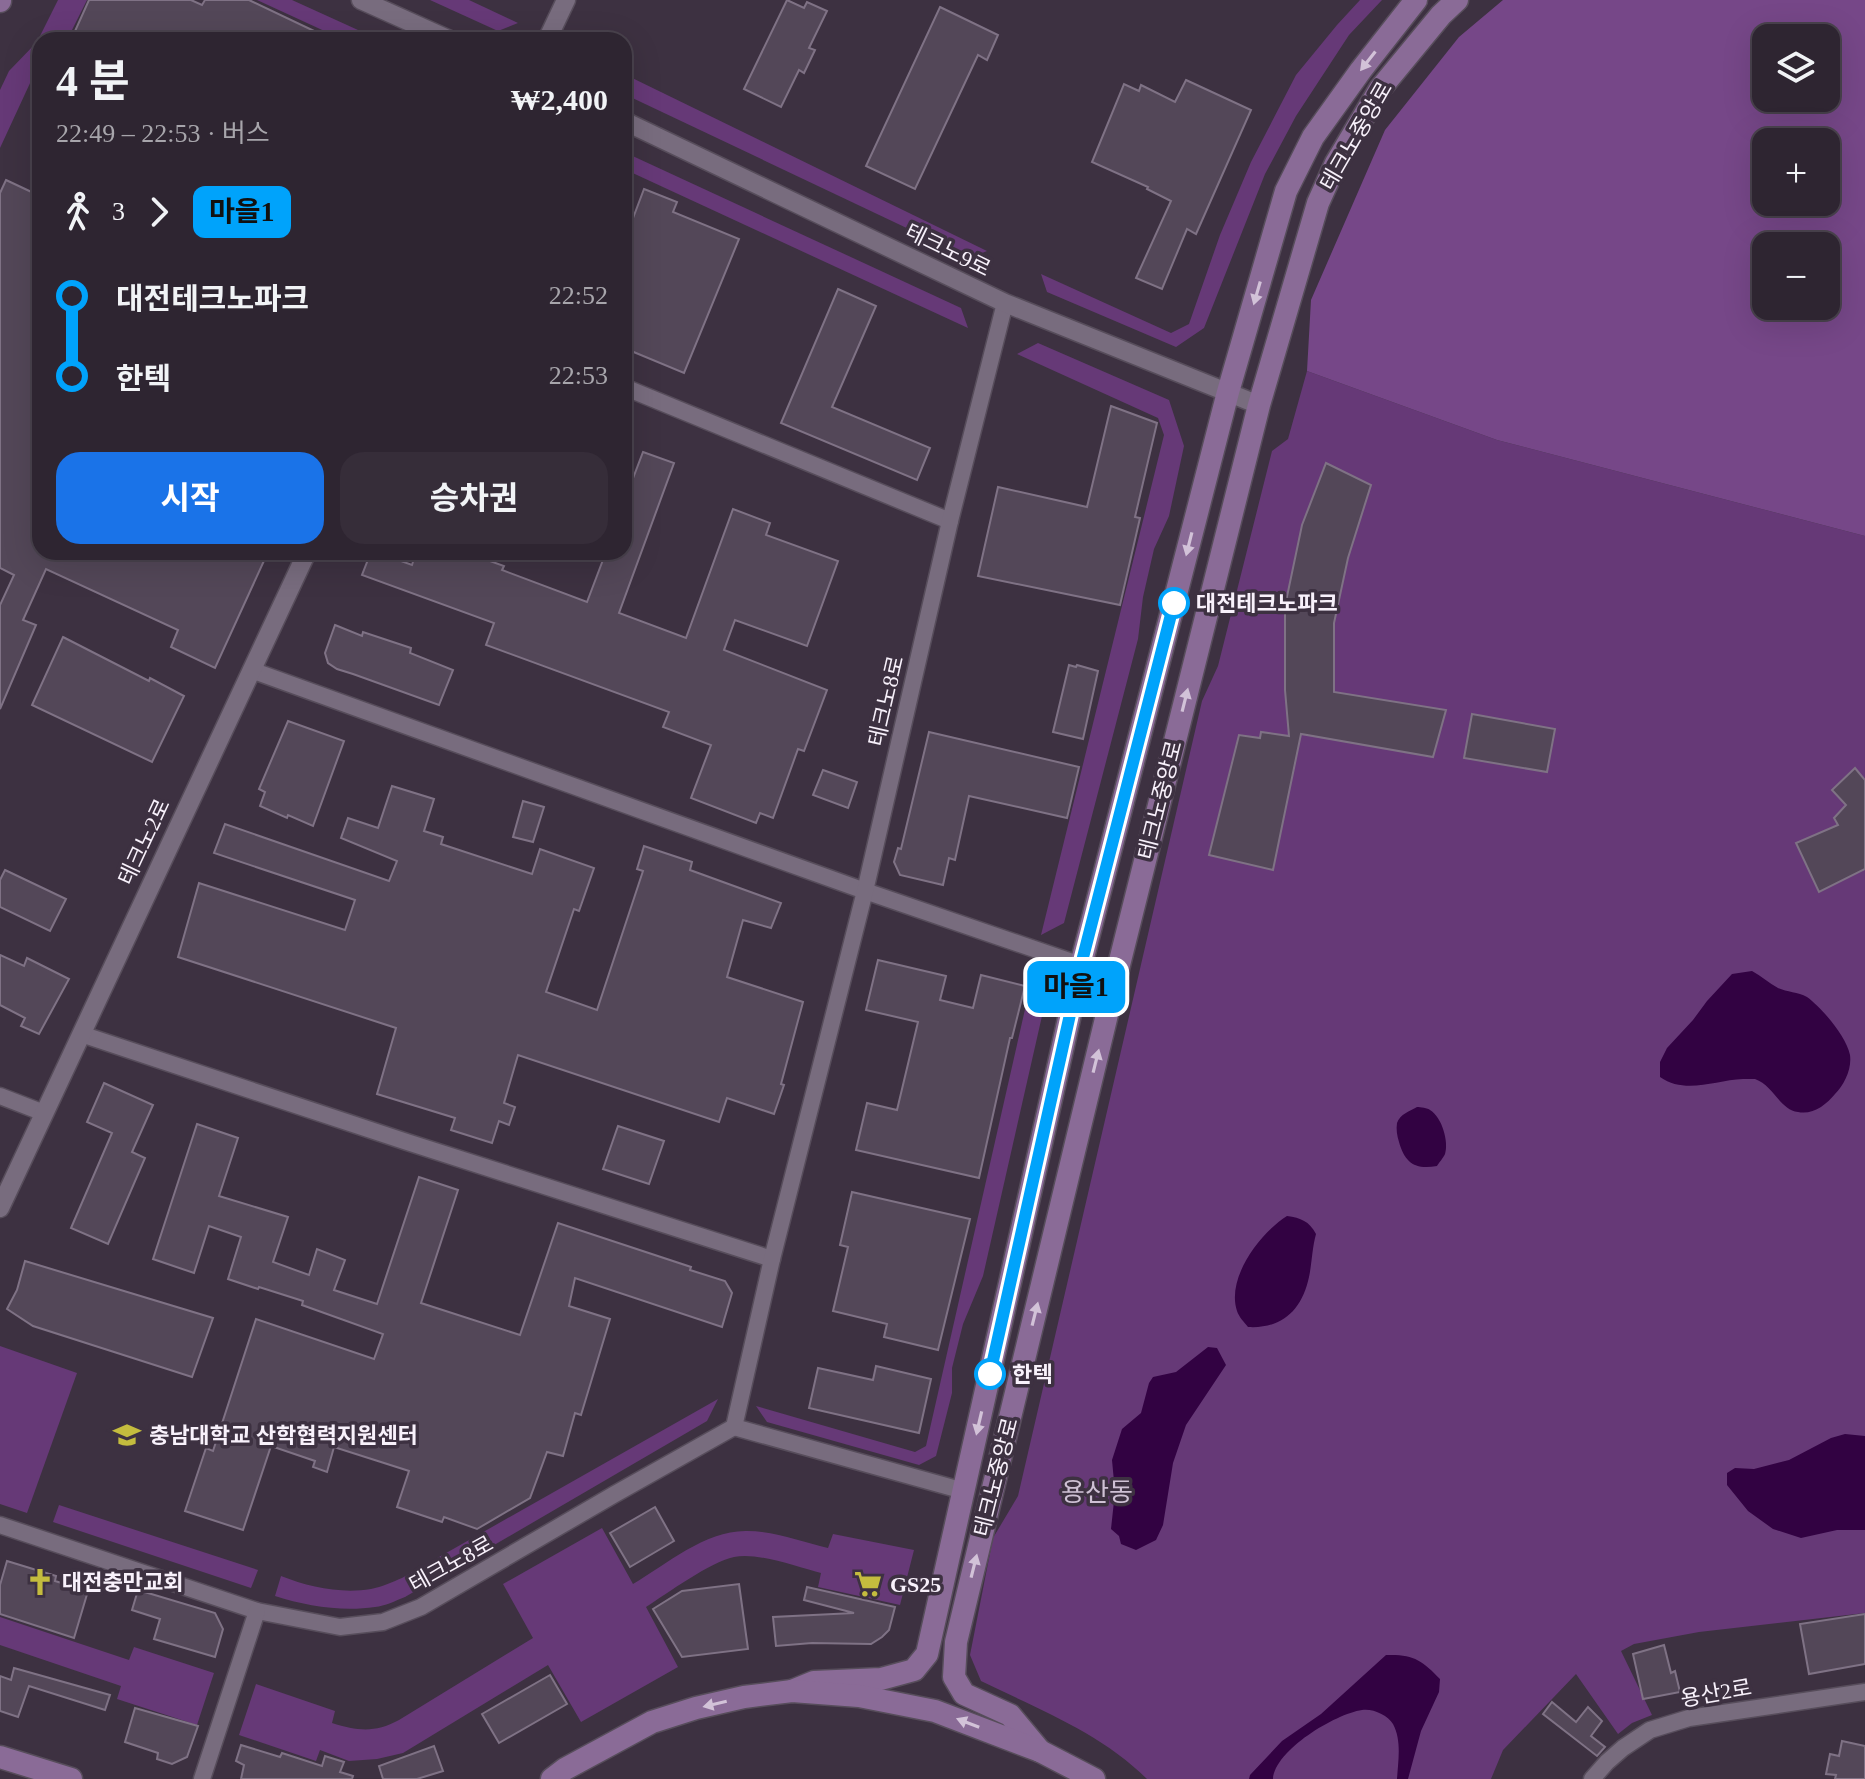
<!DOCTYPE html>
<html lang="ko">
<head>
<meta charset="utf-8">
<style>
	:root { --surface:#2e2531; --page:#362d39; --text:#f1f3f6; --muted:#a7a5ab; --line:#49424d; --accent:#1a73e8 }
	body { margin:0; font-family:"Times New Roman","Noto Sans KR",serif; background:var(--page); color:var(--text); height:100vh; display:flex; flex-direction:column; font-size:30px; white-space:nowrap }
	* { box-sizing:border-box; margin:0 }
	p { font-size:26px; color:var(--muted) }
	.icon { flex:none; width:44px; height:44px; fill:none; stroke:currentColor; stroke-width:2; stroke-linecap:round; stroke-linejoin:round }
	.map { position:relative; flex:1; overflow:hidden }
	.side { position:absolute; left:32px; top:32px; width:600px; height:528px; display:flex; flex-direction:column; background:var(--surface); border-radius:24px; box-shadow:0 8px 32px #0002,0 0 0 2px var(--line) }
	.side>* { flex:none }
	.badge { padding:0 16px; border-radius:12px; font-size:28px; line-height:52px }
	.fabs { position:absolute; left:1752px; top:24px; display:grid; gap:16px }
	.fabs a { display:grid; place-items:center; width:88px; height:88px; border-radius:16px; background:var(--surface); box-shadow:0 8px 32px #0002,0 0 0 2px var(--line); font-size:40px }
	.map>.badge { position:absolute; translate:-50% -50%; box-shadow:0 0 0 4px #fff }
	.legs { display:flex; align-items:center; gap:12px; height:88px; padding:0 24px; font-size:26px }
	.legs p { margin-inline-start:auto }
	.overview { display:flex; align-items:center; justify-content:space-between; height:136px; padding:0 24px }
	h1 { font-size:44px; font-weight:700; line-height:60px }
	.primary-button { display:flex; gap:16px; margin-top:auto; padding:16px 24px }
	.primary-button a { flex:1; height:92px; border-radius:24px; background:var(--accent); color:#fff; font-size:32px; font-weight:700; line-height:92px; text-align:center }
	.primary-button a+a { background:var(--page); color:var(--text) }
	ul { padding:0 24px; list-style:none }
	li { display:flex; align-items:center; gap:28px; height:80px; font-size:30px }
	li i { display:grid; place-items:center; width:12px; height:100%; margin:0 10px; background:currentColor }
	li i::after { content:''; width:20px; height:20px; margin:-10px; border:6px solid; border-radius:50%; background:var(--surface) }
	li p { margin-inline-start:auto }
	li:first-child i { background:linear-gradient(#0000 50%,currentColor 0) }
	li:last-child i { background:linear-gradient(currentColor 50%,#0000 0) }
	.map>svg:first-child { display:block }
	.green { fill:#663977 }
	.forest { fill:#764788; fill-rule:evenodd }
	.water { fill:#320242 }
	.building { fill:#534758; stroke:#7f7285; stroke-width:2 }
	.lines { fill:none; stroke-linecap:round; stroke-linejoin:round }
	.minor-casing { stroke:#574d5b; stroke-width:19 }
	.tertiary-casing { stroke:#574d5b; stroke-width:21 }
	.secondary-casing { stroke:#574d5b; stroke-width:25 }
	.minor { stroke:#786c7e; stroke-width:16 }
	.tertiary { stroke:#786c7e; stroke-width:18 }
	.secondary { stroke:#8a6b97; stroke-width:22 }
	.oneway { fill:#d2c2d8 }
	.line-1-casing { stroke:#fff; stroke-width:18 }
	.line-1 { stroke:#00a3fb; stroke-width:12 }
	.stop-1-dot { fill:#fff; stroke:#00a3fb; stroke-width:4 }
	.labels { text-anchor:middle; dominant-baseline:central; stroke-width:7; stroke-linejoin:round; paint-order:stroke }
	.street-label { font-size:22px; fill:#f8f1fb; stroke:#3d3141 }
	.stop-label { font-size:22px; font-weight:bold; fill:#f8f1fb; stroke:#3d3141; text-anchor:start }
	.poi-label { font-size:22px; font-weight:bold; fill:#f8f1fb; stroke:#3d3141; text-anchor:start }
	.quarter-label { font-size:26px; fill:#cfc1d5; stroke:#3d3141 }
</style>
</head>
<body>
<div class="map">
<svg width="1865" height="1779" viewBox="0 0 1865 1779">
	<rect width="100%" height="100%" fill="#3d3141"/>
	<g class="green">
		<polygon points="58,0 87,0 67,40 40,40 40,76 31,81 0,148 0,90 9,71 37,42"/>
		<polygon points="257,0 292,0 380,40 344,40"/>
		<polygon points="430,0 469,0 518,23 498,31"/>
		<polygon points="1360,0 1382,0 1349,35 1296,116 1265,174 1204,328 1176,347 1047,292 1041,274 1171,333 1189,324 1220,235 1251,162 1296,75 1337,25"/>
		<polygon points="624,74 987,251 970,258 624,94"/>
		<polygon points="624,152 961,308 968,328 624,169"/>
		<polygon points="1038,343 1169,400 1184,446 1169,516 1154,549 1143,597 1138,639 1064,923 1041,935 1164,435 1158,418 1017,354"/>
		<path d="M1307 371 1497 440 1865 536V1613L1699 1632 1634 1644 1621 1651 1652 1715 1632 1723 1618 1734 1576 1674 1503 1750 1491 1779H1147C1101 1733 1038 1709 981 1681L970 1655 993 1538 1018 1496 1202 701 1218 666 1272 451 1288 439Z"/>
		<polygon points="1033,974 1047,994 983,1276 963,1324 952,1368 952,1393 936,1456 919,1465 767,1422 756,1406 915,1452 926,1446"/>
		<polygon points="0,1346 77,1373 27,1513 0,1504"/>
		<path d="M718 1399 707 1421 405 1597C395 1601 385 1606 375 1607 342 1612 306 1606 275 1596L281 1576C309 1587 341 1594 371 1589 382 1587 392 1582 402 1578Z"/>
		<polygon points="59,1505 258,1570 251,1588 53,1522"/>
		<path d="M602 1528 633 1584C667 1564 706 1530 747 1531 774 1531 802 1542 828 1548L833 1534 914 1550 900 1605 818 1587 821 1573C797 1567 758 1552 734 1557 710 1562 668 1593 646 1607L678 1667 581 1722 548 1665 403 1753 377 1759 349 1761 320 1750 316 1761 239 1735 256 1684 335 1711 332 1723C358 1731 375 1733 399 1720L533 1638 503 1584Z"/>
		<polygon points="0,1617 129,1660 134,1647 214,1673 197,1725 117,1699 121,1686 0,1645"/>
	</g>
	<path class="forest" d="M1503 0H1865V536L1497 440 1307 371 1311 300 1385 130 1459 37ZM1766 38H1826V98H1766ZM1766 142H1826V202H1766ZM1766 246H1826V306H1766Z"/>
	<g class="water">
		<path d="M1752 971C1761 976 1769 983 1778 988 1787 992 1798 992 1807 997 1822 1008 1846 1036 1850 1055 1852 1069 1844 1085 1835 1094 1826 1105 1813 1115 1798 1112 1780 1110 1773 1085 1755 1079 1754 1079 1745 1079 1743 1079 1715 1080 1686 1095 1660 1077V1062L1667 1048 1693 1020 1707 1001 1732 974Z"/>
		<path d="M1417 1107C1420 1107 1428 1108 1430 1110 1442 1117 1449 1142 1445 1154 1444 1157 1438 1164 1437 1166 1415 1170 1405 1163 1399 1142 1397 1136 1396 1129 1397 1123 1400 1114 1410 1111 1417 1107Z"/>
		<path d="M1287 1216C1301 1218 1309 1221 1316 1234 1312 1248 1312 1263 1309 1277 1302 1310 1282 1329 1248 1327 1244 1322 1239 1317 1237 1311 1226 1278 1260 1233 1287 1216Z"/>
		<polygon points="1208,1347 1217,1348 1226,1365 1186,1425 1173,1463 1163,1525 1156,1540 1136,1550 1121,1544 1119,1536 1111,1529 1115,1492 1112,1460 1122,1429 1141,1413 1149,1383 1153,1377 1176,1372"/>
		<polygon points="1845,1434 1865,1436 1865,1530 1837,1530 1801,1538 1773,1529 1748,1511 1727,1485 1727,1473 1735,1468 1754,1469 1789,1460 1831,1438"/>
		<path d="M1386 1655C1413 1654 1422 1660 1440 1679L1439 1692 1421 1731 1408 1779H1397C1398 1761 1402 1741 1393 1724 1388 1715 1372 1708 1362 1710 1335 1714 1275 1750 1273 1779H1249L1250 1775 1282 1741 1321 1714Z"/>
	</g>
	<g class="building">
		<polygon points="89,0 191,0 202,5 205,0 249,0 333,40 71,40"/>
		<polygon points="787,0 804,8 807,2 827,11 809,48 815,50 804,73 799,70 781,107 744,89"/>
		<polygon points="940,7 998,35 987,60 978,55 915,189 866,166"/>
		<polygon points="1186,80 1251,110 1196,234 1187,229 1162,289 1136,278 1171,201 1147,189 1148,187 1092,162 1124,84 1139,91 1141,85 1175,102"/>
		<polygon points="6,180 40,196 40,552 268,552 215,668 171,647 178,630 46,569 23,620 36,625 0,709 0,605 14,575 0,568 0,193"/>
		<polygon points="644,189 677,202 673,212 739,239 684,373 624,348 624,242"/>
		<polygon points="838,289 876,306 832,407 930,448 917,480 781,423"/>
		<polygon points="1111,406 1157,423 1135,517 1140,518 1120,605 978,576 998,487 1087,507"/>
		<polygon points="643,452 674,463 619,613 686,638 733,509 770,523 766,535 838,561 807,646 735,620 724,650 827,690 804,751 798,749 773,818 760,813 756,823 691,798 711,745 663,727 669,712 486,645 494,623 362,575 371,552 376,552 412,565 416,552 465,552 504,566 502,570 587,602 606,552 624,552 624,502"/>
		<polygon points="1326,463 1371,485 1348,558 1334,623 1334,692 1446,710 1433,757 1301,734 1273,870 1209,855 1239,735 1260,738 1261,732 1289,736 1285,690 1285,606 1302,525"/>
		<polygon points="335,625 362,636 363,632 411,648 410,653 453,670 439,705 353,674 337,669 328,663 325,653"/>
		<polygon points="63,637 149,681 150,678 184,696 152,762 32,705"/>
		<polygon points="1069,665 1076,667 1077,665 1098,671 1083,739 1053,732"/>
		<polygon points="1472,714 1555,729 1547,772 1464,758"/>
		<polygon points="288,721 344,741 313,826 288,815 287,818 260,806 265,792 259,789"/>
		<polygon points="929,732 1079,767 1067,818 969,796 955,860 949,858 943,885 900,875 894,862 898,848 901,849"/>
		<polygon points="1855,768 1865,780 1865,869 1819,892 1796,843 1838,825 1834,818 1846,805 1832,790"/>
		<polygon points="823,770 857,782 848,808 813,795"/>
		<polygon points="392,786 434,799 424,831 443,837 441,844 532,874 540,849 594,868 579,911 574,909 546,992 597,1010 643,871 637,869 644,846 692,862 690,870 781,903 771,928 743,920 727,977 803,1002 781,1084 784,1085 774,1114 727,1098 719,1122 518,1055 504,1103 515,1107 509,1125 499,1121 492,1143 451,1130 455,1118 377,1094 396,1028 178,957 199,883 345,930 355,900 214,853 225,824 389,881 397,861 341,838 348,818 378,828"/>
		<polygon points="523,801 544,807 533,842 513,837"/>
		<polygon points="5,870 66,899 50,931 0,907 0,880"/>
		<polygon points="0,955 24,966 27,958 69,979 39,1034 21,1026 25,1018 0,1005"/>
		<polygon points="878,960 946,976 940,1000 973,1008 981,975 1025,986 1012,1038 1010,1038 979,1178 856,1150 867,1103 897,1110 918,1022 866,1010"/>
		<polygon points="104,1083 153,1105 132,1152 145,1158 108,1244 71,1228 112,1133 87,1122"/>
		<polygon points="197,1124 238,1138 219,1196 288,1217 273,1262 309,1275 317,1249 345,1260 334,1290 377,1304 419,1177 458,1190 421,1303 520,1335 558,1223 691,1267 690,1270 725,1281 732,1293 722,1327 575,1278 569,1306 610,1319 581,1415 575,1413 563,1456 547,1452 530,1498 477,1529 444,1517 442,1522 397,1507 409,1471 334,1447 327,1472 313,1467 315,1461 271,1446 243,1530 185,1511 206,1448 213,1451 256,1319 374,1359 383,1334 302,1305 303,1301 259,1287 258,1289 228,1279 241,1237 209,1226 194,1273 153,1259"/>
		<polygon points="618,1126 664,1141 649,1184 603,1169"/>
		<polygon points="852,1192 970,1219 938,1350 884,1337 887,1324 833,1311 848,1247 840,1245"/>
		<polygon points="25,1261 213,1318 192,1377 33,1326 7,1309 17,1290"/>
		<polygon points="876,1366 931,1379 919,1433 809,1408 818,1368 873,1380"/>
		<polygon points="655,1507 674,1541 630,1567 610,1533"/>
		<polygon points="7,1561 56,1576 55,1581 88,1591 74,1638 0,1614 0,1585"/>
		<polygon points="739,1584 748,1649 682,1657 653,1609 682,1591"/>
		<polygon points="807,1587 895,1607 889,1630 882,1637 871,1644 812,1643 776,1646 773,1617 854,1613 804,1600"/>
		<polygon points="138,1590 215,1613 223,1629 215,1657 154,1639 160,1619 132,1610"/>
		<polygon points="1865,1614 1865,1664 1809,1674 1800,1624"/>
		<polygon points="1664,1645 1671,1673 1675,1671 1680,1692 1643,1699 1633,1654"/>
		<polygon points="14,1668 110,1695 105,1710 29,1686 18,1717 0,1711 0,1676 11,1680"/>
		<polygon points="550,1675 567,1704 499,1743 482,1714"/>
		<polygon points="1552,1702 1576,1722 1588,1707 1602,1721 1591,1736 1605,1747 1597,1756 1543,1714"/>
		<polygon points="135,1708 198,1726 187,1757 172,1764 157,1759 158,1753 125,1742"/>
		<polygon points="1842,1741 1865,1746 1865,1779 1835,1779 1836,1775 1826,1774 1830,1754 1839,1756"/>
		<polygon points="241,1745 280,1757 282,1753 322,1766 325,1756 344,1762 340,1772 353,1776 352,1779 241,1779 244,1765 236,1761"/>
		<polygon points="434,1746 443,1771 417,1779 383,1779 379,1766"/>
	</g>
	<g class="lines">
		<g class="minor-casing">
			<g id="minor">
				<polyline points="624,387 950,521"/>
				<polyline points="251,670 865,891 1116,977"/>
				<polyline points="81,1034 407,1142 772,1259"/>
				<polyline points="0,1096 44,1113"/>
				<polyline points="734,1427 964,1491"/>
				<polyline points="0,1525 257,1611 340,1627 383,1622 421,1607 615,1494 734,1427 772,1259 865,891 950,521 1005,303"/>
				<polyline points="202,1779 257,1611"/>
				<polyline points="1592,1779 1607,1762 1623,1748 1650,1730 1689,1718 1865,1692"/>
			</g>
		</g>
		<g class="tertiary-casing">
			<g id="tertiary">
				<polyline points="361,0 450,40"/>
				<polyline points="547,40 566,0"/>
				<polyline points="624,121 1005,303 1259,405"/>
				<polyline points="0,1208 307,552"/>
			</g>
		</g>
		<g class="secondary-casing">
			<g id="secondary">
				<polyline points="0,1 0,0"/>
				<polyline points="792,1691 814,1682 881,1679 914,1670 927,1654 1081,965 1228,392 1286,191 1313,137 1361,70 1416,0"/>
				<polyline points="1040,1751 1010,1715 964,1694 954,1677 956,1642 1116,977 1259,405 1318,203 1336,163 1380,89 1441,15 1457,0"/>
				<polyline points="0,1757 71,1779"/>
				<polyline points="552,1779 565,1769 652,1722 696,1708 744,1697 792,1691 859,1696 935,1711 1040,1751 1094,1779"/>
			</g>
		</g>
		<use href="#minor" class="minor"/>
		<use href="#tertiary" class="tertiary"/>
		<use href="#secondary" class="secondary"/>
	</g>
	<defs><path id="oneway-solid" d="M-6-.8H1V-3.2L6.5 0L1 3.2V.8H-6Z" transform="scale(2)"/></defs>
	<g class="oneway">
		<use href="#oneway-solid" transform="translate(1368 61) rotate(128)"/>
		<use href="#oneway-solid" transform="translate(1257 293) rotate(106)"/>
		<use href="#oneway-solid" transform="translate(1189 544) rotate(104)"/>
		<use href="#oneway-solid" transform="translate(1185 700) rotate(-76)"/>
		<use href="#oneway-solid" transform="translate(1096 1061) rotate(-76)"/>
		<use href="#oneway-solid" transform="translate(1035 1314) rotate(-76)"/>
		<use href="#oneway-solid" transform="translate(979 1423) rotate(103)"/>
		<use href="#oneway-solid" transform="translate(974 1566) rotate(-76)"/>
		<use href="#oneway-solid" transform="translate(715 1704) rotate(167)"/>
		<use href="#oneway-solid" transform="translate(968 1723) rotate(-159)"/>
	</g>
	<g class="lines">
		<g class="line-1-casing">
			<polyline id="line-1" points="990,1374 1081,965 1174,603"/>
		</g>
		<use href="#line-1" class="line-1"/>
	</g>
	<defs>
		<g id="university-bare" transform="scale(2.16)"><path d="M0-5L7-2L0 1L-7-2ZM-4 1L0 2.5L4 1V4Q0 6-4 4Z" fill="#c4bc3e" stroke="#3d3141" stroke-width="2.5" paint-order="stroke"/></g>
		<g id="church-bare" transform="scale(2.16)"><path d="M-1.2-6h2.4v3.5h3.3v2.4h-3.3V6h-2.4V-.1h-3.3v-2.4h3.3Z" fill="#c4bc3e" stroke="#3d3141" stroke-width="2.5" paint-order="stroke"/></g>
		<g id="supermarket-bare" transform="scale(2.16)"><path d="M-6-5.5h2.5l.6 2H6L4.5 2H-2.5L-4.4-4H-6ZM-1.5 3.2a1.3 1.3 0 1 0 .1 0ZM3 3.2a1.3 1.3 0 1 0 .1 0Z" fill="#c4bc3e" stroke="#3d3141" stroke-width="2.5" paint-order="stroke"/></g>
	</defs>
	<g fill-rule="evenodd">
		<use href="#university-bare" x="127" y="1435"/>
		<use href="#church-bare" x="40" y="1582"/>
		<use href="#supermarket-bare" x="868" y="1584"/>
	</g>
	<g class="stop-1-dot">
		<circle cx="1174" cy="603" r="14"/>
		<circle cx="990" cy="1374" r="14"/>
	</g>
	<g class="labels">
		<g class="street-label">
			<text transform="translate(1356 136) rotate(-60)">테크노중앙로</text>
			<text transform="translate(948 250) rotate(26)">테크노9로</text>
			<text transform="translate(886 701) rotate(-77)">테크노8로</text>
			<text transform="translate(1160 800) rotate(-76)">테크노중앙로</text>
			<text transform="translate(144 842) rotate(-65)">테크노2로</text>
			<text transform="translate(996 1477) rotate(-76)">테크노중앙로</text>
			<text transform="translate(451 1564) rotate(-29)">테크노8로</text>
			<text transform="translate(1716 1693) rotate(-10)">용산2로</text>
		</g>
		<g class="stop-label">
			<text x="1196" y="603">대전테크노파크</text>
			<text x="1012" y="1374">한텍</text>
		</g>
		<g class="poi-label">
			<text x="149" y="1435">충남대학교 산학협력지원센터</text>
			<text x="62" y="1582">대전충만교회</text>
			<text x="890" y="1584">GS25</text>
		</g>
		<g class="quarter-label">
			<text x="1097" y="1492">용산동</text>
		</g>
	</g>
</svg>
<div class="fabs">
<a><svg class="icon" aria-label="layers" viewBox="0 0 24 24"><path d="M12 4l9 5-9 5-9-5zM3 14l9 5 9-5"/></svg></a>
<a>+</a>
<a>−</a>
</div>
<b class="badge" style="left:1076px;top:987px;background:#00a3fb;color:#111">마을1</b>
<section class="side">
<div class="overview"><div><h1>4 분</h1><p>22:49 – 22:53 · 버스</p></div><b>₩2,400</b></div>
<div class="legs"><svg class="icon" aria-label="walk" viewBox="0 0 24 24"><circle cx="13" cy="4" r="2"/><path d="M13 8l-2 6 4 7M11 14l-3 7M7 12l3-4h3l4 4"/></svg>3<svg class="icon" aria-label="forward" viewBox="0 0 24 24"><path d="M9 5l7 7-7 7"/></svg><b class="badge" style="background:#00a3fb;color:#111">마을1</b></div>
<ul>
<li><i style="color:#00a3fb"></i><b>대전테크노파크</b><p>22:52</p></li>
<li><i style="color:#00a3fb"></i><b>한텍</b><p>22:53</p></li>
</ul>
<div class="primary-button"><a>시작</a><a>승차권</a></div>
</section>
</div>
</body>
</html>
